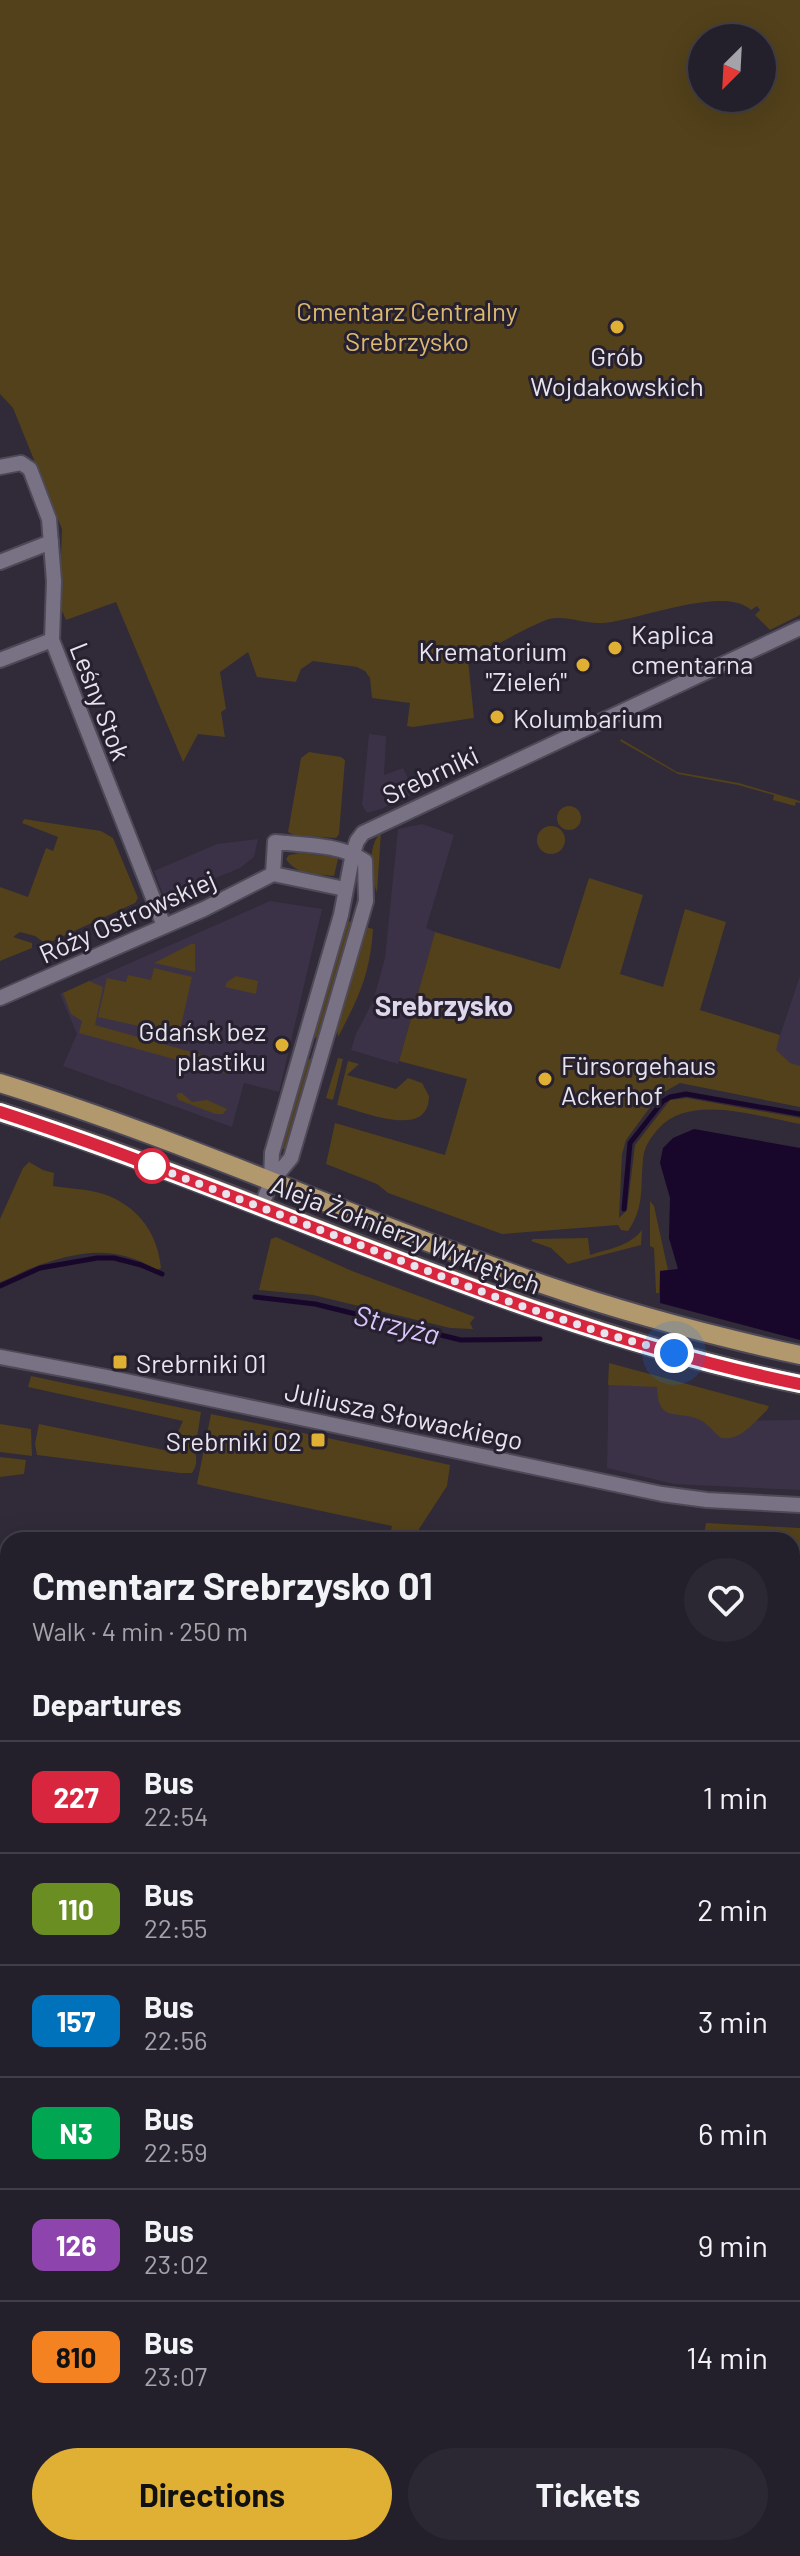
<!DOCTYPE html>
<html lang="en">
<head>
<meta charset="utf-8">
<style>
	:root { --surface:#24202b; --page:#2c2833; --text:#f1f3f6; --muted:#a3a3a9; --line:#413e47; --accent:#e0b034 }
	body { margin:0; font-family:Barlow,sans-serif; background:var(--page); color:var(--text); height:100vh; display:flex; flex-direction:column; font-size:30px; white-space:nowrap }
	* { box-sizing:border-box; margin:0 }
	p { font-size:26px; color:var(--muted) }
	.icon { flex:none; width:44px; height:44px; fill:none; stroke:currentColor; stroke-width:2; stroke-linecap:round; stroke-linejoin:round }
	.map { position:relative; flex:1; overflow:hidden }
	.side { position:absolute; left:0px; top:1532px; width:800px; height:1024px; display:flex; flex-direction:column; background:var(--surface); border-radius:24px 24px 0 0; box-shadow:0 8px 32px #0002,0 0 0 2px var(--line) }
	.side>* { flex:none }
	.badge { padding:0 16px; border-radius:12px; font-size:28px; line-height:52px }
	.needle { width:52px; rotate:204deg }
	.controls { position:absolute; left:688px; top:24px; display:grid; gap:16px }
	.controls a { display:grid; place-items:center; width:88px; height:88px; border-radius:50%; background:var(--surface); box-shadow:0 8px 32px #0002,0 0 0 2px var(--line); font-size:40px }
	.you { position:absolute; width:40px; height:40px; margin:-20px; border:6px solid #fff; border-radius:50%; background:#1a73e8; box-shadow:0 0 0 12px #1a73e833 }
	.map>.badge { position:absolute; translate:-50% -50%; box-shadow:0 0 0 4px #fff }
	h2 { padding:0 32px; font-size:30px; line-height:72px }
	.round { display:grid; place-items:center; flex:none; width:84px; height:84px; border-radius:42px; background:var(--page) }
	.head { display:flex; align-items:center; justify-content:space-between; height:136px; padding:0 32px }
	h1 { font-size:38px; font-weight:700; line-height:60px }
	.primary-button { display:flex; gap:16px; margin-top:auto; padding:16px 32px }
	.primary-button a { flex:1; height:92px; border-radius:48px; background:var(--accent); color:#111; font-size:32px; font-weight:700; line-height:92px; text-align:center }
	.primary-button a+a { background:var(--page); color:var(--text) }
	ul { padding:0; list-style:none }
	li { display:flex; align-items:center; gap:24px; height:112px; padding:0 32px; border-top:2px solid var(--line) }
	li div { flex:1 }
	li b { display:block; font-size:30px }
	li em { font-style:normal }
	li .badge { min-width:88px; font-weight:700; text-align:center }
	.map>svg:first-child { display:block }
	.built { fill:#3b3248 }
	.green { fill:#52411a; fill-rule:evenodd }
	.water { fill:#18072b }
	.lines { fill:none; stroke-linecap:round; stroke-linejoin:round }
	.stream { stroke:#18072b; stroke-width:5 }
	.minor-casing { stroke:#4e4956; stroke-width:18 }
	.major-casing { stroke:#4e4956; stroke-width:22 }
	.minor { stroke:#797285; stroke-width:14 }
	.major { stroke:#b2986d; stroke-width:18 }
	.rail { stroke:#a5a1ac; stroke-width:5 }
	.line-casing { stroke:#fff; stroke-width:18 }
	.line { stroke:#d7263d; stroke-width:12 }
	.walk { stroke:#e7e4ee; stroke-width:8; stroke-dasharray:0 14.4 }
	.poi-dot { fill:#e0b034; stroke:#26202f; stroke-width:3 }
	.stop-dot { fill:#fff; stroke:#d7263d; stroke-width:4 }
	.labels { text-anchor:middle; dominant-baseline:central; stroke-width:6; stroke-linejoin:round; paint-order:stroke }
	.park-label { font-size:26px; fill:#dbba70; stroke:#26202f }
	.poi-label { font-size:26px; fill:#e7e4ee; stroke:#26202f; text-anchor:start }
	.street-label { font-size:26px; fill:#e7e4ee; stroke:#26202f }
	.neighbourhood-label { font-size:28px; font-weight:bold; fill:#dfd8ed; stroke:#26202f }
	.water-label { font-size:28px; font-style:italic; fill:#dac5fd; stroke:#26202f }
</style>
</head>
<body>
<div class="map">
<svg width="800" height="2556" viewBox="0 0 800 2556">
	<rect width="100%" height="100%" fill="#302a39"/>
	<g class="built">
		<polygon points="369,734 386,736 384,775 403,768 415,793 381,809 367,813 362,805"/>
		<polygon points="422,824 454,835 426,928 435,932 398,1064 351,1050 356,1034 373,1001 385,958 398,829"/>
		<polygon points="258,839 254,857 240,868 165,899 154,871 217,844"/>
		<polygon points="270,901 322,909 279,1092 244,1083 232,1127 63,1066 77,1034 60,994"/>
		<polygon points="800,976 800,1107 759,1098"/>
		<polygon points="609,1365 647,1378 728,1421 800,1420 800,1490 674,1484 607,1468"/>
		<polygon points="0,1563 8,1563 8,1632 0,1633"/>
	</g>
	<g class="green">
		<path d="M0 0H800V615L770 630 755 615 760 610 757 606 751 610C724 584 635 622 601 623 583 624 563 614 546 620 519 631 494 647 468 660L474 718 413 727 407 726 410 703 372 698 370 678 365 671 357 667 313 661 301 669 296 682 257 677 248 652 220 672 226 709 221 712 225 737 198 734 183 762 116 602 66 620 59 604 62 529 13 408 0 394ZM702 38H762V98H702Z"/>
		<polygon points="621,739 677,772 739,783 800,801 800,803 796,802 795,806 773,800 774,795 738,785 678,774 620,741"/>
		<polygon points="309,752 341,757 345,760 339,834 336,838 294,835 288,832 301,758"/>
		<circle cx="569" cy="818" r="12"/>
		<polygon points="24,819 101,831 113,838 138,898 135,903 46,944 35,936 20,932 13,937 32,943 32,948 0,961 0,887 28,897 46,848 53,851 58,837 22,823"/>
		<circle cx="551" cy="840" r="14"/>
		<path d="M381 832 377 893C370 874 367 847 381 832Z"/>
		<path d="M300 853 335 857 338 859 334 876C317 874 296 875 286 859L289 855Z"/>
		<path d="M589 878 643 895 620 974 663 987 685 909 726 922 700 1010 780 1035 776 1050 790 1063 800 1066V1107L680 1083 659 1095 626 1140 622 1154 619 1218 627 1210 635 1145 670 1100 687 1098 800 1118V1124C759 1117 691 1093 659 1128 650 1138 644 1147 643 1160 640 1189 645 1206 628 1231L621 1230 618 1225 502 1234 388 1193 377 1184 326 1164 335 1123 445 1155 467 1079 399 1061 435 932 560 969Z"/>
		<polygon points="346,921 352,922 317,1038 313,1037"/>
		<path d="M366 927 373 929C370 974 359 997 338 1037L337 1030Z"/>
		<polygon points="191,944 195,944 195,972 154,963"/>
		<polygon points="154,968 192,977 179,1035 98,1017 107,978 126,982 128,975 151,980"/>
		<polygon points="236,976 258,981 256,994 225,987 227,982"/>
		<polygon points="89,981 103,987 95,1025 231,1063 228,1074 79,1033 82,1021 71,1014 63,993"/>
		<polygon points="310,1058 312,1063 286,1150 281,1148 305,1064"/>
		<polygon points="338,1058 343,1059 333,1100 326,1098"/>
		<path d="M348 1061 359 1064 347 1075 396 1089 408 1078 422 1083 429 1096C429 1141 362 1111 337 1105Z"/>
		<polygon points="178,1093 182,1093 192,1102 207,1100 227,1109 223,1114 215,1114 179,1100 176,1096"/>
		<path d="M29 1162 43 1170 54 1173 53 1186C71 1189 93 1189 109 1196 140 1209 158 1235 161 1268L157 1270C112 1243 75 1252 29 1269 19 1273 10 1279 0 1282V1219L23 1168Z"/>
		<polygon points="650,1201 654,1206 668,1270 660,1271 659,1293 656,1293 654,1248 650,1246"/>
		<path d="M642 1230 641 1245 568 1264 551 1248 531 1241 533 1239 588 1238 590 1255C608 1249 630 1246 642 1230Z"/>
		<polygon points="276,1237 352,1271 475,1317 470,1323 473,1329 450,1328 313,1295 259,1290 271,1239"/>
		<path d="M609 1363 769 1406 767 1410C753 1423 741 1441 721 1438 714 1433 709 1425 702 1421 679 1408 658 1426 657 1387L608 1385Z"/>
		<path d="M31 1376 201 1412 195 1451C197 1459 197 1466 192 1473H180L37 1455 35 1444 39 1424 169 1451 183 1421 28 1387Z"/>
		<polygon points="211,1414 308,1434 309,1441 324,1445 328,1438 450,1465 447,1486 412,1540 389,1540 392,1526 204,1486 197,1484"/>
		<polygon points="0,1424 31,1429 32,1456 0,1452"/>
		<polygon points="0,1457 26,1460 24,1474 0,1477"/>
		<polygon points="706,1523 800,1528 800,1790 792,1787 792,1540 703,1540"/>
		<polygon points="8,1632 8,1708 0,1710 0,1633"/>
		<polygon points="792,2020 800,2022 800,2121 792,2127"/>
		<polygon points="800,2155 800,2556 399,2556 404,2548 792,2548 792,2160"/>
		<polygon points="174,2548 300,2548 293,2556 171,2556"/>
		<polygon points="343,2548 364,2548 373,2556 333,2556 338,2550 340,2551"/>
	</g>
	<polygon class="water" points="694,1129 800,1148 800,1340 660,1303 660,1271 678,1269 669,1238 670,1198 660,1163 663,1148 673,1138"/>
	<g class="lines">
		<g class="stream">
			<polyline points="624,1209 630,1143 663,1101 670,1097 686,1094 800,1114"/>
			<polyline points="0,1286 40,1268 97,1258 114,1258 141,1265 162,1274"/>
			<polyline points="255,1297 315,1304 461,1340 540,1339"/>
		</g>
		<g class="minor-casing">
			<g id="minor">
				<polyline points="0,467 21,463 30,469 49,519 54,581 52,640 164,926"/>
				<polyline points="0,562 51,542"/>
				<polyline points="0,660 52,640"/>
				<polyline points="273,874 345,889"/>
				<polyline points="0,998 204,909 273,874"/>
				<path d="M271 1182 291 1158 366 901 365 861C339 844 305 845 275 842L273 874"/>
				<polyline points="261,1207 271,1182 272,1153 341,915 353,853 357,841 363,833 800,628"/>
				<polyline points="0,1357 106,1377 662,1494 707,1500 800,1505"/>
				<polyline points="0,1821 8,1824"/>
				<polyline points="0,2179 8,2182"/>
				<polyline points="0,2306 8,2304"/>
				<polyline points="0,2464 8,2463"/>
				<polyline points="162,2556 166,2548"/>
			</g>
		</g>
		<g class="major-casing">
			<g id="major">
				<path d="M0 1083C184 1140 360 1221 542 1284 626 1313 713 1336 800 1355"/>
				<path d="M0 1112C268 1198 522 1327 800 1384"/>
			</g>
		</g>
		<use href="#minor" class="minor"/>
		<use href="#major" class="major"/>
		<g class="rail">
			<polyline points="792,2148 800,2143"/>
			<polyline points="322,2556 329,2548"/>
		</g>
	</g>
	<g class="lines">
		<g class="line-casing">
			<path id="line" d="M0 1112C268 1199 523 1328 800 1384"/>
		</g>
		<use href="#line" class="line"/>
		<polyline class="walk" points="152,1166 142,1162 504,1300 600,1332 674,1353"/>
	</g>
	<g class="poi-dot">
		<circle cx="617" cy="327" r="8"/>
		<circle cx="615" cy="648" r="8"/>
		<circle cx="583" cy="665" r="8"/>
		<circle cx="497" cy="717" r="8"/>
		<circle cx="282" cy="1045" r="8"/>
		<circle cx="545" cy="1079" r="8"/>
		<rect x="112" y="1354" width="16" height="16" rx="4"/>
		<rect x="310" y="1432" width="16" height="16" rx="4"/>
	</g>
	<circle class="stop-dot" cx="152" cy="1166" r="16"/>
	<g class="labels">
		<g class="park-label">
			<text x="407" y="310">Cmentarz Centralny<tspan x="407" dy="30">Srebrzysko</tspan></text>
		</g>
		<g class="poi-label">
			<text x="617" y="355" text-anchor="middle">Grób<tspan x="617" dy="30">Wojdakowskich</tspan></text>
			<text x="631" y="633">Kaplica<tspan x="631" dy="30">cmentarna</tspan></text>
			<text x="567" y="650" text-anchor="end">Krematorium<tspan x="567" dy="30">"Zieleń"</tspan></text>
			<text x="513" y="717">Kolumbarium</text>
			<text x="266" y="1030" text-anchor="end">Gdańsk bez<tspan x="266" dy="30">plastiku</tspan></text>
			<text x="561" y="1064">Fürsorgehaus<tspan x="561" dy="30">Ackerhof</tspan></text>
			<text x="136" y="1362">Srebrniki 01</text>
			<text x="302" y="1440" text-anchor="end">Srebrniki 02</text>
		</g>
		<g class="street-label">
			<text transform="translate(101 701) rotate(69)">Leśny Stok</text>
			<text transform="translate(430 774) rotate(-25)">Srebrniki</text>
			<text transform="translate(127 916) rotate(-24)">Róży Ostrowskiej</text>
			<text transform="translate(406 1234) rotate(21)">Aleja Żołnierzy Wyklętych</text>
			<text transform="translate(404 1415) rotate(12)">Juliusza Słowackiego</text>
		</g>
		<g class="neighbourhood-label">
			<text x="444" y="1005">Srebrzysko</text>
		</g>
		<g class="water-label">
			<text transform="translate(397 1324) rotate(14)">Strzyża</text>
		</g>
	</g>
</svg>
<div class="controls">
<a><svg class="needle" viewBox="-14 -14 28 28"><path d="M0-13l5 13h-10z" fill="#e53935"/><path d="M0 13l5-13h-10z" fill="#a3a3a9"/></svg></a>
</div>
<div class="you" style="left:674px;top:1353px"></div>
<section class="side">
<div class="head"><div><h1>Cmentarz Srebrzysko 01</h1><p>Walk · 4 min · 250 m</p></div><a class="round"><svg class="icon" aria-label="heart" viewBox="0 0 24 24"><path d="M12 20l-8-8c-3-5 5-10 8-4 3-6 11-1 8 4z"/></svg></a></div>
<h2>Departures</h2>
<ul>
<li><span class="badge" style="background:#d7263d;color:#fff">227</span><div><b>Bus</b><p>22:54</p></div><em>1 min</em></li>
<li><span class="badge" style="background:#6b8e23;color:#fff">110</span><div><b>Bus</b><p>22:55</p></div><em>2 min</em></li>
<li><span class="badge" style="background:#0072bc;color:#fff">157</span><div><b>Bus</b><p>22:56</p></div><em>3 min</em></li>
<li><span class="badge" style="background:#00a651;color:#fff">N3</span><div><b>Bus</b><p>22:59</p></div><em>6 min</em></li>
<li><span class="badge" style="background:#8e44ad;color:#fff">126</span><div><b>Bus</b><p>23:02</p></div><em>9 min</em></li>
<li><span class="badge" style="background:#f58220;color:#111">810</span><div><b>Bus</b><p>23:07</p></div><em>14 min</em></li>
</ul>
<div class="primary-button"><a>Directions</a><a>Tickets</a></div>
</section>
</div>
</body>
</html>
